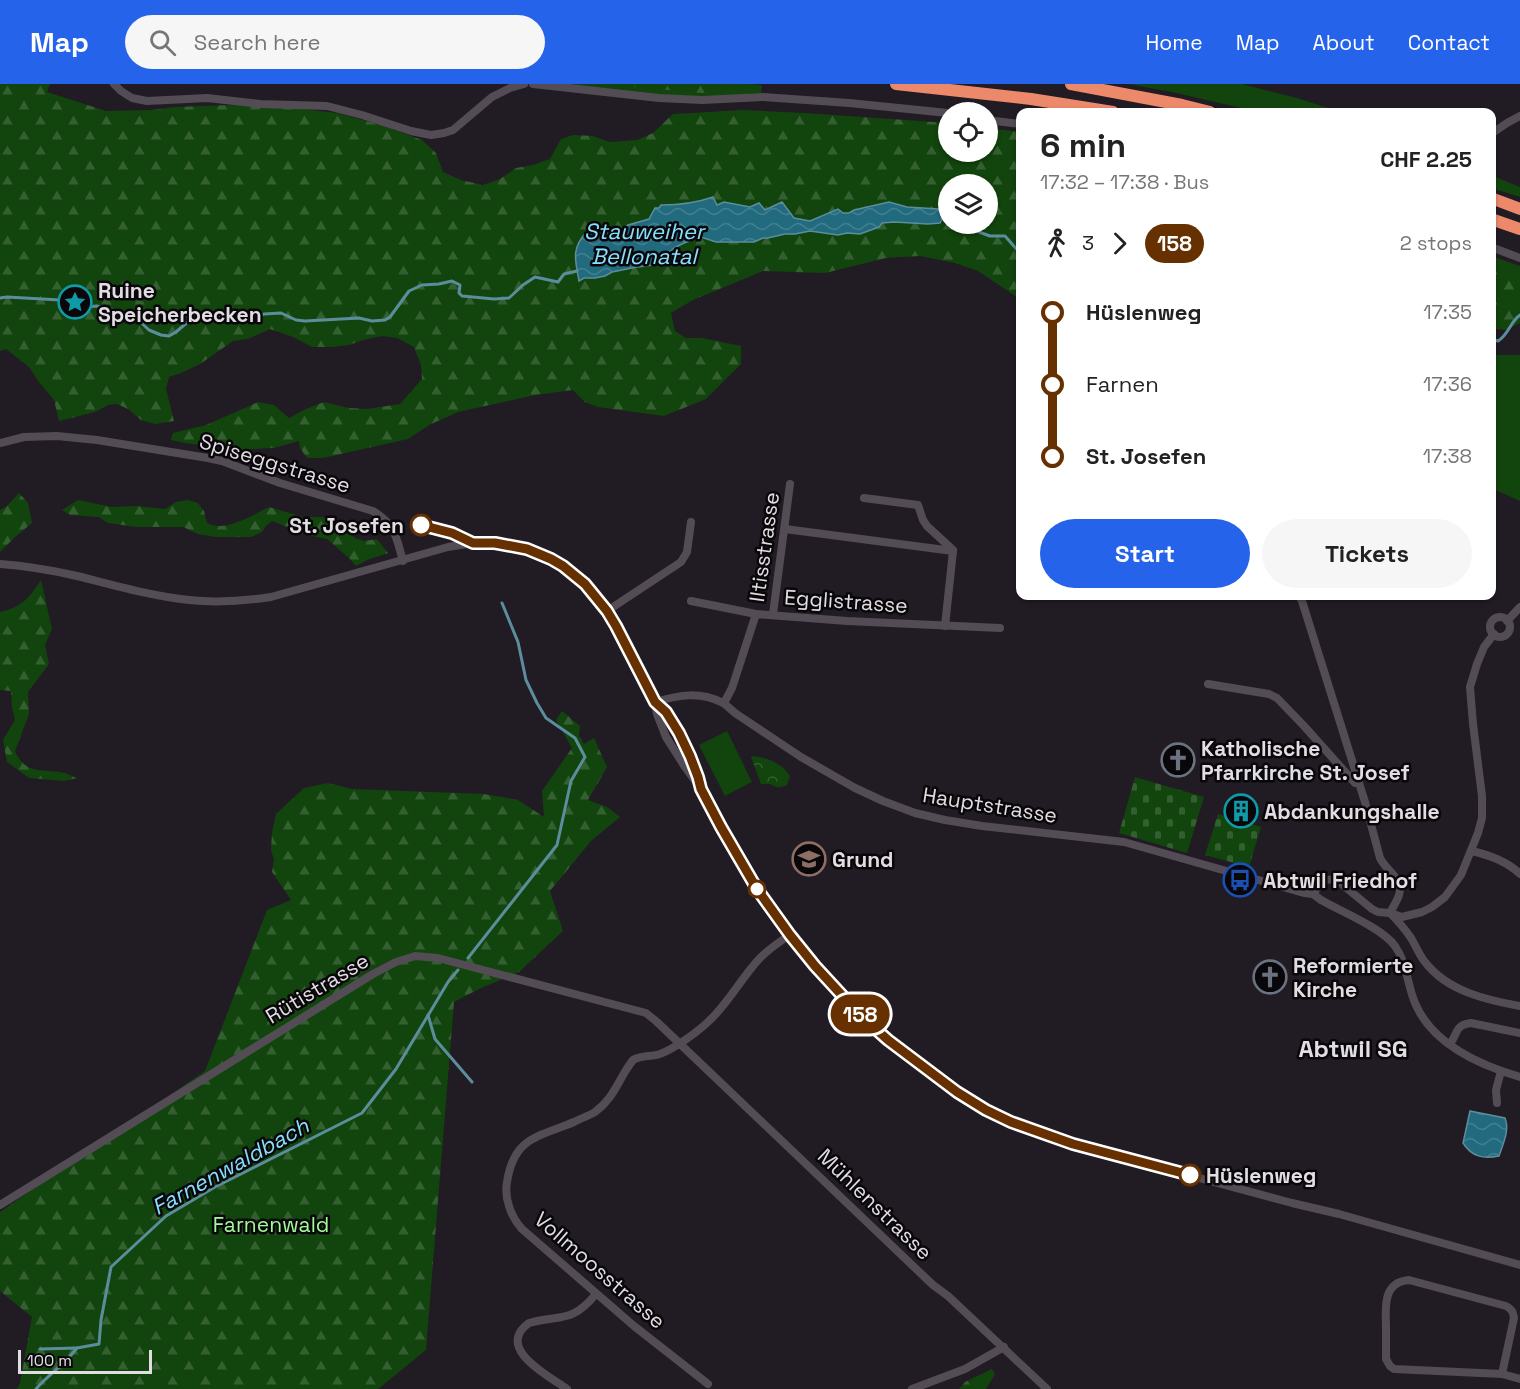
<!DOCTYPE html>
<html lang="en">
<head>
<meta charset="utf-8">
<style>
	:root { --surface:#fff; --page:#f6f6f6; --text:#222; --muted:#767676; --accent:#2563eb }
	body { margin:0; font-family:"Space Grotesk",sans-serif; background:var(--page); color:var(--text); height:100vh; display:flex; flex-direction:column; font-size:22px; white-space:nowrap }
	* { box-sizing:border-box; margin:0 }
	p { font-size:20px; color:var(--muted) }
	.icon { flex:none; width:33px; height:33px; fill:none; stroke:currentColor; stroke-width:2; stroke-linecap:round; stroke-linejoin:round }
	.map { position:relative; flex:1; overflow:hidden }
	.sheet { position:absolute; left:1016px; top:24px; width:480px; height:492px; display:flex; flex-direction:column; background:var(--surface); border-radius:12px; box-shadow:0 2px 4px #0004 }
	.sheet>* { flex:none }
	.badge { padding:0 12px; border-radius:20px; font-size:21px; line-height:39px }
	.buttons { position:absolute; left:938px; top:18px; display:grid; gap:12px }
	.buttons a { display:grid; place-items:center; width:60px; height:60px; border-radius:50%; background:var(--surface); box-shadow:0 2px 4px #0004; font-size:30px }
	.scale { position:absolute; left:18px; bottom:15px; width:134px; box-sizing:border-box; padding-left:6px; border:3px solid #e2dde3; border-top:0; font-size:16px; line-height:21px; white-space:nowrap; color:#e2dde3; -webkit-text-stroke:4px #09070a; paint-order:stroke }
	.map>.badge { position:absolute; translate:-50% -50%; box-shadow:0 0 0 3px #fff }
	.legs { display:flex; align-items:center; gap:9px; height:66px; padding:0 24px; font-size:20px }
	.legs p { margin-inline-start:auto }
	.headline { display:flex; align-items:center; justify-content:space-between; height:102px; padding:0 24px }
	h1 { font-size:33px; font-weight:700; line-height:45px }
	.cta { display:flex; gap:12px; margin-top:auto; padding:12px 24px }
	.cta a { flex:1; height:69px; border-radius:36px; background:var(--accent); color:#fff; font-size:24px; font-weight:700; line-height:69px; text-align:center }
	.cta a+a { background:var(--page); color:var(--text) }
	ul { padding:0 24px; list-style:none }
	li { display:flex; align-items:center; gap:21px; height:72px; font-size:22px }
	li i { display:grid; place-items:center; width:9px; height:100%; margin:0 8px; background:currentColor }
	li i::after { content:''; width:15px; height:15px; margin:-8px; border:4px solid; border-radius:50%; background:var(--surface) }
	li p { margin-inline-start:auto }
	li:first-child i { background:linear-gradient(#0000 50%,currentColor 0) }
	li:last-child i { background:linear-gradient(currentColor 50%,#0000 0) }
	header { display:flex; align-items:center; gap:36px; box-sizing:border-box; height:84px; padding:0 30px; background:var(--accent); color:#fff }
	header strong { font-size:28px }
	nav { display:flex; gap:33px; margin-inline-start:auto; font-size:21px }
	.search { width:420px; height:54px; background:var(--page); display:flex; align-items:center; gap:15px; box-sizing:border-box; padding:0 21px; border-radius:33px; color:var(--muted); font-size:22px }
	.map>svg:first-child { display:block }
	.grass { fill:#12440d }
	.forest { fill:url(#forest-firs); fill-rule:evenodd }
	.cemetery { fill:url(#cemetery-stones) }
	.park { fill:url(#park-crowns) }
	.water { fill:url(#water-waves); stroke:#5c8d9d; stroke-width:1.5 }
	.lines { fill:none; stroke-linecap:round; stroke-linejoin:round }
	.stream { stroke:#5c8d9d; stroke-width:3 }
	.minor { stroke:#534c55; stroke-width:8 }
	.highway { stroke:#ed896b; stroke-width:12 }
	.line-1-casing { stroke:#fff; stroke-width:14 }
	.line-1 { stroke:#663000; stroke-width:9 }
	.stop-1-dot { fill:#fff; stroke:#663000; stroke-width:3 }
	.labels { text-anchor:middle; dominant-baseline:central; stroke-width:5; stroke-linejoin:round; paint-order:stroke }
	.poi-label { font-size:21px; font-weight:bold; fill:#e2dde3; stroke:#09070a; text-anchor:start }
	.street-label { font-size:21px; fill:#e2dde3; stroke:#09070a }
	.stop-label { font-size:21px; font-weight:bold; fill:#e2dde3; stroke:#09070a; text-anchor:end }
	.park-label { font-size:21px; fill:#a1fa97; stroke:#09070a }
	.water-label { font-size:22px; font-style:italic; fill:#87e0fd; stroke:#09070a }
	.quarter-label { font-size:24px; font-weight:bold; fill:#e2dde3; stroke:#09070a }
</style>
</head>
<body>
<header>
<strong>Map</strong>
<div class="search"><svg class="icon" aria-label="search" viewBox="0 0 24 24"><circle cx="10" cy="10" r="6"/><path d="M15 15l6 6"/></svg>Search here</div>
<nav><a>Home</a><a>Map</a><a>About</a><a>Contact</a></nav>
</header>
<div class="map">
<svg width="1520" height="1305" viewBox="0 0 1520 1305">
	<defs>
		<pattern id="forest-firs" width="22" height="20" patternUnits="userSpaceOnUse" patternTransform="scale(1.5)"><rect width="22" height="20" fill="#12440d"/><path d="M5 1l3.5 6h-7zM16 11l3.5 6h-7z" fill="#345f30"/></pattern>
		<pattern id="cemetery-stones" width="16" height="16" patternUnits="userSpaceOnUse" patternTransform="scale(1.5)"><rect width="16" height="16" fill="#12440d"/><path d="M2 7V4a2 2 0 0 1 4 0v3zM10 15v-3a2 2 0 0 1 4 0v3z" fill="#345f30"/></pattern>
		<pattern id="park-crowns" width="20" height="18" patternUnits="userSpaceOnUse" patternTransform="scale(1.5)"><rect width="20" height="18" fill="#12440d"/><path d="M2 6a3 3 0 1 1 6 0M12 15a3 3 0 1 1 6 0" fill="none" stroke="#345f30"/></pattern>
		<pattern id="water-waves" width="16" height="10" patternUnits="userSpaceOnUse" patternTransform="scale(1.5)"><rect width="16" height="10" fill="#226b7f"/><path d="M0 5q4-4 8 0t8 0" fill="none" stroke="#428091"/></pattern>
	</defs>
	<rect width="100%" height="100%" fill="#211b23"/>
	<g class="grass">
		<polygon points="562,0 749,0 762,1 761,9 704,13 662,11"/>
		<polygon points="1128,0 1242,0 1297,14 1341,28 1258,28 1172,8"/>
		<polygon points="1491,91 1520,103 1520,113 1491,104"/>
		<polygon points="1496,271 1520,271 1520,417 1491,404 1491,284"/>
		<polygon points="727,647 752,698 725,712 699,661"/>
	</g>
	<g class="forest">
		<path d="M0 0H50L47 8 106 27 151 26 176 23 229 21 295 24 337 29 381 41 422 56 436 69 443 88 461 96 483 101 500 95 516 84 533 81 550 75 561 55 573 51 593 52 609 58 637 56 653 49 673 30 743 26 805 29 948 39V68H987V44L1020 48V215L978 187 955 179 920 172 886 174 825 189 763 187 693 216 671 229 675 247 686 254H702L741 262V280L706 315 664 332 598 323 585 318 573 306 535 311 458 328 429 341 408 355 323 374H307L300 364 299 357 274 364 236 366 222 362 191 360 171 356 173 349 206 341 258 318 274 321 289 334 306 325 324 318 349 324 367 325 400 320 422 295 421 281 414 263 397 254 382 252 363 256 349 261 333 263H312L293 253 270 245 248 255 233 257 200 280 181 289 169 293 166 305 174 337 155 340 141 336 128 325 117 320 108 321 95 328 59 337 54 316 39 298 29 283 6 265 0 267ZM948 100H987V140H948Z"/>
		<polygon points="600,0 704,0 725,4 723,7 701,9"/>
		<polygon points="1491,172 1520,182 1520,239 1505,246 1491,244"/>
		<polygon points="19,409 28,419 32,439 15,453 0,468 0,426 7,422"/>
		<path d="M78 416 112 423 137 422 165 425 176 418 188 416 198 419 204 427 207 439C224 449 253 431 269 423L303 433H322L344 444 355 454 364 457 377 455 388 469 367 476 356 482 349 474 327 455 308 451 272 437 266 442 262 448 251 453H215L198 450 183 443H136L108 439 99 433 70 431 62 426Z"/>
		<path d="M41 496 52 545 45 561 49 580 28 608 29 630 15 667C26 692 42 684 64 689 69 690 73 693 78 694L64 697 29 694 7 678 3 656 15 636 12 623 11 607 0 606V528C22 523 29 514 41 496Z"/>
		<polygon points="562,627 580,642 579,652 584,660 594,654 607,683 588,716 607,723 620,733 591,757 550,807 563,847 519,888 479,905 454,918 426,1266 378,1305 17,1305 20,1299 32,1233 0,1207 0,1128 205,987 267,826 291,816 272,788 274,776 271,766 272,748 276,730 304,704 328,699 352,705 484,710 518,716 544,733 542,707 572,664 556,636"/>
		<polygon points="992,1285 995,1290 986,1305 959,1305 965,1298"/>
	</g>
	<g class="cemetery">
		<polygon points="1135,693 1204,713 1187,769 1119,749"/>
		<polygon points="1218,730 1261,743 1249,783 1205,771"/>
	</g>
	<path class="park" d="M752 672C766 673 782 679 790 692L787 701C781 704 776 704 770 700H761L751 673Z"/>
	<g class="water">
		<path d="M713 113 717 121 724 118 750 123 759 119 765 126 782 118 794 134 810 137 838 125 843 129H849L854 126 889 118 907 123 939 125 945 129 940 139 928 140 894 138 882 139 879 143 860 150 847 149 838 151 810 147 795 150H785L768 154H763L754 158H716L701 153 684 159 674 164 660 177 653 181 637 183 612 188 605 192 595 194H584L579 197C575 175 571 165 587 147L597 151 606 147 619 148 628 141 649 135 655 124H659L661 121C678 121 696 119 713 113Z"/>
		<path d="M1470 1027 1505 1034C1510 1046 1503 1060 1499 1072 1483 1075 1472 1073 1463 1059Z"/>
	</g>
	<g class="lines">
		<g class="stream">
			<polyline points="942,134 948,136"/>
			<polyline points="957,140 990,152 1005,152 1020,169"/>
			<polyline points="0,214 7,213 60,216 85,223 97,222 110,225 135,233 149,246 161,251 169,252 176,248 190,236 208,232 232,233 244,237 264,230 281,229 296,236 305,237 359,234 372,237 385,236 390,233 409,207 422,201 439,200 452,197 460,201 459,209 462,212 494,215 509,214 523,201 535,193 558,198 564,190 577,187"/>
			<path d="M1491 255 1498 257C1509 250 1510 238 1520 231"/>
			<polyline points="468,874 557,761 571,697 585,673 575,654 546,634 537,619 526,596 518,558 502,519"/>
			<polyline points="428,931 435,955 472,998"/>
			<polyline points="40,1265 77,1264"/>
			<path d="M36 1305C49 1290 64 1281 77 1264L99 1260 101 1236 111 1183 166 1132 215 1103 362 1029 396 985 448 898 458 886"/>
		</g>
		<g class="minor">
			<polyline points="114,0 121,7 132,14 147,17 207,14 260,20 327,22 362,31 411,47 431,51 444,49 453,46 492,13 510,4 524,0"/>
			<polyline points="533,0 659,14 702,16 763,13 849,19 948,29"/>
			<polyline points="987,36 1020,40"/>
			<polyline points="1491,50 1507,39 1520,32"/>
			<polyline points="1491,163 1520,174"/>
			<path d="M0 359 24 353 57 352 97 356 208 374 222 377 280 399 373 427C396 441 396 453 403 477"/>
			<polyline points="864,414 918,421 923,436 927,442 953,466"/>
			<polyline points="785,445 953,467"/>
			<path d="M0 480C26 482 51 486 77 492 114 501 151 512 189 516 217 519 244 517 271 513L448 463 473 459 488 458 505 460 527 465 551 475 563 482 585 500 607 527 616 542 655 618 657 630 666 653 685 683 701 705 746 788 779 838 815 882 861 932 888 956 957 1008 986 1026 1011 1039 1073 1060 1292 1119 1339 1130 1520 1181"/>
			<path d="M1299 512 1302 517 1365 718 1380 774C1386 787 1404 794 1399 811 1397 817 1393 823 1390 829 1398 837 1405 845 1411 854 1416 862 1419 871 1425 878 1447 907 1486 916 1520 922"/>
			<polyline points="691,517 756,530 847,537 1000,544"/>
			<polyline points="607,527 681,478 687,468 691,438"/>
			<polyline points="773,530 790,400"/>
			<circle cx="1500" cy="543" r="10"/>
			<polyline points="1507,537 1520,523"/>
			<polyline points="945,542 953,467"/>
			<polyline points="1208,600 1269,610 1277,614 1304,642 1355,699 1359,699"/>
			<path d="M655 618C679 611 700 607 723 619 727 621 733 628 738 631L801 673 855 704 883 717 915 729 945 736 982 742 1124 758 1304 809 1313 810 1321 816C1342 828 1382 844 1395 862 1407 879 1407 900 1415 919 1432 960 1479 981 1520 993"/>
			<path d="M655 618C678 638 693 671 700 700"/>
			<polyline points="724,619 732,604 756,530"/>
			<path d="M1472 767C1489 771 1507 777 1520 790"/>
			<path d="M1313 810C1320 800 1325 792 1338 797L1372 825 1378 828 1390 829 1402 833 1422 828 1432 823 1445 813 1461 791 1478 749 1482 734V712L1473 640 1470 603 1477 580 1484 563 1494 550"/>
			<path d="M1450 960C1458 949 1455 941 1471 939L1520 949"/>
			<polyline points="1497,1019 1496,1006 1501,987"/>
			<polyline points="0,1121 373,890 396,878 415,872 438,874 646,929 657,938 933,1201 948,1212 1047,1305"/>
			<path d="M1502 1290 1514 1234C1513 1228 1512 1225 1506 1222L1409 1196C1384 1198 1385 1221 1386 1241 1386 1252 1386 1264 1386 1275L1390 1282 1394 1285 1502 1290 1520 1295"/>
			<path d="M708 1300 634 1242 522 1145C511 1133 504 1114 507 1098 514 1053 538 1053 574 1038 581 1034 589 1032 595 1028 616 1012 618 995 633 976 641 971 651 973 660 970 674 965 699 947 710 936 729 918 742 893 760 874 769 865 779 858 790 851"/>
			<path d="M567 1305C549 1292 494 1264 529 1239 561 1230 571 1240 596 1210"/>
			<polyline points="912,1305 965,1285 1004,1263"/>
		</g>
		<g class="highway">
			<polyline points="896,0 1031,15 1113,28"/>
			<polyline points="1071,0 1182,21 1210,28"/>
			<polyline points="1491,114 1520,125"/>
			<polyline points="1491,135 1520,145"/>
		</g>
	</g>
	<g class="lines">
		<g class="line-1-casing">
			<polyline id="line-1" points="421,441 452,449 473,459 495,459 527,465 551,475 563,482 585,500 607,527 616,542 655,618 666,628 679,649 690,672 698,693 701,705 721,743 757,805 790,851 815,882 861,932 888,956 957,1008 986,1026 1011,1038 1073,1060 1190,1091"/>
		</g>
		<use href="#line-1" class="line-1"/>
	</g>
	<defs>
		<g id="sight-ring" transform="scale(1.725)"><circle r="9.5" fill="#09070a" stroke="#0f9aa8" stroke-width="1.5"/><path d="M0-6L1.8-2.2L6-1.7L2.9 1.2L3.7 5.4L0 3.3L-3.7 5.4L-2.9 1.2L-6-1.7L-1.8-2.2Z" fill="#0f9aa8"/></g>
		<g id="church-ring" transform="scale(1.725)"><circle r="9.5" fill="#09070a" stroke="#6b7280" stroke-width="1.5"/><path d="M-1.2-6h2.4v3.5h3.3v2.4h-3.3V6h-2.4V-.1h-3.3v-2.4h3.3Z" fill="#6b7280"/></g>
		<g id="building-ring" transform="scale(1.725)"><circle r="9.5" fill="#09070a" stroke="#0f9aa8" stroke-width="1.5"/><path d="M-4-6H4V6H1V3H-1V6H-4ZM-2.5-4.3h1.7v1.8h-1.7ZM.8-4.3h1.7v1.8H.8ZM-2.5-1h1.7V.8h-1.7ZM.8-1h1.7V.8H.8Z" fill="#0f9aa8"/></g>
		<g id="school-ring" transform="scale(1.725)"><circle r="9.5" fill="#09070a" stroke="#8d6e63" stroke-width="1.5"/><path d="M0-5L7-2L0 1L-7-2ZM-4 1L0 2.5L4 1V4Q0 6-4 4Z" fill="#8d6e63"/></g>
		<g id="bus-ring" transform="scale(1.725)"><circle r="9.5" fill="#09070a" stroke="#1a4fb4" stroke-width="1.5"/><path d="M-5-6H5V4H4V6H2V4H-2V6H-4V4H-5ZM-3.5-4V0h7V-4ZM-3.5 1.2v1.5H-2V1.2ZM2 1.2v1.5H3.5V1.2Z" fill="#1a4fb4"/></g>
	</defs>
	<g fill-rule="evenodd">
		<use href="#sight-ring" x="75" y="218"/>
		<use href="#church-ring" x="1178" y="676"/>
		<use href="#building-ring" x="1241" y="727"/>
		<use href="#school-ring" x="809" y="775"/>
		<use href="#bus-ring" x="1240" y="796"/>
		<use href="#church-ring" x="1270" y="893"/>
	</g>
	<g class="stop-1-dot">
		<circle cx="421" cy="441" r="10"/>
		<circle cx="757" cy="805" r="8"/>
		<circle cx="1190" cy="1091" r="10"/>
	</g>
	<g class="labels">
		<g class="poi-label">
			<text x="98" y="206">Ruine<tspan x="98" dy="24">Speicherbecken</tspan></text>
			<text x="1201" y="664">Katholische<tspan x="1201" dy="24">Pfarrkirche St. Josef</tspan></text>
			<text x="1264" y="727">Abdankungshalle</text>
			<text x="832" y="775">Grund</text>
			<text x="1263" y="796">Abtwil Friedhof</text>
			<text x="1293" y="881">Reformierte<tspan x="1293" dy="24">Kirche</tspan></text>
		</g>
		<g class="street-label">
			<text transform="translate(275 379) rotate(17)">Spiseggstrasse</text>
			<text transform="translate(764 463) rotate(-82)">Iltisstrasse</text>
			<text transform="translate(846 517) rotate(4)">Egglistrasse</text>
			<text transform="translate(990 721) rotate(9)">Hauptstrasse</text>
			<text transform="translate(317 904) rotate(-31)">Rütistrasse</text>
			<text transform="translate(875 1120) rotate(44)">Mühlenstrasse</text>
			<text transform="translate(600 1186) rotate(41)">Vollmoosstrasse</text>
		</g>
		<g class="stop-label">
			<text x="404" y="441">St. Josefen</text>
			<text x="1206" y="1091" text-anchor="start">Hüslenweg</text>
		</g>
		<g class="park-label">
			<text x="271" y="1140">Farnenwald</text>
		</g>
		<g class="water-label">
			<text x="644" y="147">Stauweiher<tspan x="644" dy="25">Bellonatal</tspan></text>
			<text transform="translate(230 1082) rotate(-29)">Farnenwaldbach</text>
		</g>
		<g class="quarter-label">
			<text x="1353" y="964">Abtwil SG</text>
		</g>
	</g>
</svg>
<div class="buttons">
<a><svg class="icon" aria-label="locate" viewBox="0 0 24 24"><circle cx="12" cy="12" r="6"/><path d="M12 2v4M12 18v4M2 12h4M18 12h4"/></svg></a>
<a><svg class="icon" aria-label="layers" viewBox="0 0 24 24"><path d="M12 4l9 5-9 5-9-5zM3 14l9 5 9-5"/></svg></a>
</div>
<div class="scale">100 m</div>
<b class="badge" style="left:860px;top:930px;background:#663000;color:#fff">158</b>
<section class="sheet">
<div class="headline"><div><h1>6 min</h1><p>17:32 – 17:38 · Bus</p></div><b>CHF 2.25</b></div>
<div class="legs"><svg class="icon" aria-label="walk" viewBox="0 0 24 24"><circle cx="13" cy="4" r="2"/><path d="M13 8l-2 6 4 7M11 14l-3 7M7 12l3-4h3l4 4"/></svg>3<svg class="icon" aria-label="forward" viewBox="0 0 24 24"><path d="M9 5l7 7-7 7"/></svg><b class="badge" style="background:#663000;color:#fff">158</b><p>2 stops</p></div>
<ul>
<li><i style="color:#663000"></i><b>Hüslenweg</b><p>17:35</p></li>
<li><i style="color:#663000"></i><span>Farnen</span><p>17:36</p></li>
<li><i style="color:#663000"></i><b>St. Josefen</b><p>17:38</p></li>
</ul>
<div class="cta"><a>Start</a><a>Tickets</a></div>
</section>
</div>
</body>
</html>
